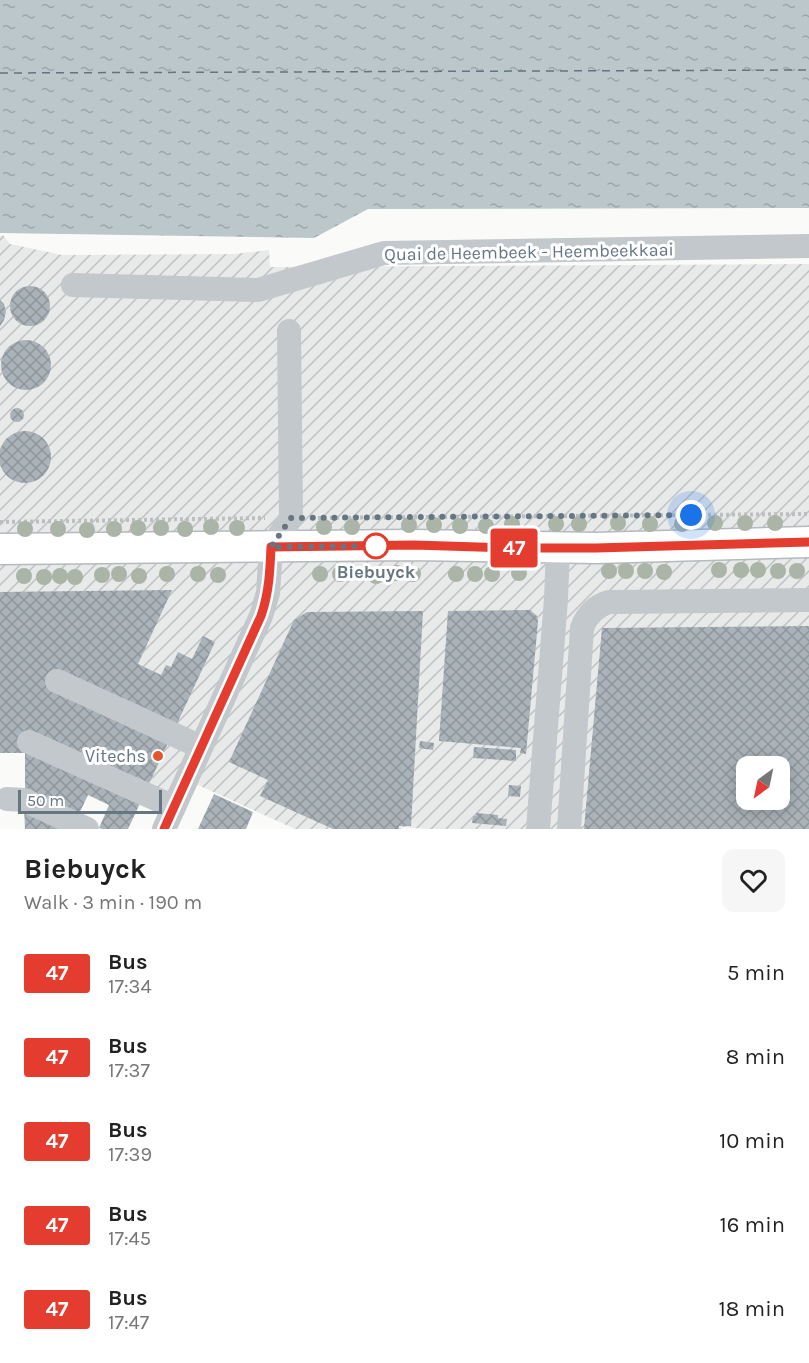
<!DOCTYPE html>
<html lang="en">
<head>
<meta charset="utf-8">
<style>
	:root { --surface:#fff; --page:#f6f6f6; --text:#222; --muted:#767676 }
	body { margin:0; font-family:Karla,sans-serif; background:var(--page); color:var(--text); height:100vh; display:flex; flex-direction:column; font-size:22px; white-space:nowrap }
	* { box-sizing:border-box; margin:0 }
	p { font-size:20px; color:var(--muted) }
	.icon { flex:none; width:33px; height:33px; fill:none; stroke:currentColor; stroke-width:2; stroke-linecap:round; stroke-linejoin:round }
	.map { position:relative; height:829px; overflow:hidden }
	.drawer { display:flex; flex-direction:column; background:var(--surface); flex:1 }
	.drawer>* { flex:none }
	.badge { padding:0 12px; border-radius:4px; font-size:21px; line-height:39px }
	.needle { width:39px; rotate:213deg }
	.tools { position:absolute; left:736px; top:756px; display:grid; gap:12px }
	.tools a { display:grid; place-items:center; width:54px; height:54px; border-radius:12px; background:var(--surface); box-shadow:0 3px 15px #0003; font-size:30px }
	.scale { position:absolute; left:18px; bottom:15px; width:144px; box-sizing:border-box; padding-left:6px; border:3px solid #657683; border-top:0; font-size:16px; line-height:21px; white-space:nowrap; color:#657683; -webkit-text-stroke:4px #fff; paint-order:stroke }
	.you { position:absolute; width:30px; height:30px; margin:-15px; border:4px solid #fff; border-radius:50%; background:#1a73e8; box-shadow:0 0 0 9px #1a73e833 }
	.map>.badge { position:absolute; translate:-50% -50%; box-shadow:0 0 0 3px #fff }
	.round { display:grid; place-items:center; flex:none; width:63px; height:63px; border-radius:12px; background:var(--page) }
	.head { display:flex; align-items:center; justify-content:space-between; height:102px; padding:0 24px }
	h1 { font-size:28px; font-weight:700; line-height:45px }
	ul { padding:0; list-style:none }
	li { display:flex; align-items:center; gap:18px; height:84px; padding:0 24px }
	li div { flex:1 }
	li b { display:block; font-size:22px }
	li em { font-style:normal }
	li .badge { min-width:66px; font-weight:700; text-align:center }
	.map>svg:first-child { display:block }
	.industrial { fill:url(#industrial-furrows); fill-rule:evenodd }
	.water { fill:url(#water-ripples) }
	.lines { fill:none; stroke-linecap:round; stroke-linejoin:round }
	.ferry { stroke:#60757c; stroke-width:1.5; stroke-dasharray:8 6; stroke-linecap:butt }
	.building { fill:url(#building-cross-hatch); fill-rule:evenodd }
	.major-casing { stroke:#b5babe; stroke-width:33 }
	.path { stroke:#bbbfc2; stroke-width:4; stroke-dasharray:3 3; stroke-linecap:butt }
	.minor { stroke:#c3c8cc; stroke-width:24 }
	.major { stroke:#fff; stroke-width:30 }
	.tree { fill:#aab4a7 }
	.line-casing { stroke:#fff; stroke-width:14 }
	.line { stroke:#e43c2e; stroke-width:9 }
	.walk { stroke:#657683; stroke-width:6; stroke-dasharray:0 10.8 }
	.stop-dot { fill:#fff; stroke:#e43c2e; stroke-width:3 }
	.poi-dot { fill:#e4572e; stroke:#fff; stroke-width:2 }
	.labels { text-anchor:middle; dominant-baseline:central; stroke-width:6; stroke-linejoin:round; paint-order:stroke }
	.street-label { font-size:18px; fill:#657683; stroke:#fff }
	.stop-label { font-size:18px; font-weight:bold; fill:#657683; stroke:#fff }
	.poi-label { font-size:18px; fill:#657683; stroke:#fff; text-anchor:end }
</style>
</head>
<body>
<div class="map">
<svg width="809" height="829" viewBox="0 0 809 829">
	<defs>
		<pattern id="industrial-furrows" width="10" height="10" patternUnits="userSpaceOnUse" patternTransform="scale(1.5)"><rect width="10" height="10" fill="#e8e9e9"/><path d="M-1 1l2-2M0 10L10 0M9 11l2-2" fill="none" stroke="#c0c1c2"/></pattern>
		<pattern id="water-ripples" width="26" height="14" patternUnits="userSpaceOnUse" patternTransform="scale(1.5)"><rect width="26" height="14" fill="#bbc7cb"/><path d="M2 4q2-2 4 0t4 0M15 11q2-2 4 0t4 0" fill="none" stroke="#9ca6aa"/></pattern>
		<pattern id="building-cross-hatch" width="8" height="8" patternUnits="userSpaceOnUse" patternTransform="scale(1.5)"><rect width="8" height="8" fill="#aab3b9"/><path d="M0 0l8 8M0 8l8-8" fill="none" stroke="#8e969c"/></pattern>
	</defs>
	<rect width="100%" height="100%" fill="#fafaf8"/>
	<path class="industrial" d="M3 235 10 244 62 255 233 254 269 250 270 267 809 264V829H426L401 827V829H295L187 780 173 810 0 738V236ZM747 766H780V800H747Z"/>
	<polygon class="water" points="0,0 809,0 809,208 368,209 314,238 0,233"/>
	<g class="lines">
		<polyline class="ferry" points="0,73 809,70"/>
	</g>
	<g class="building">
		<circle cx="30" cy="306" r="20"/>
		<polygon points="0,300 4,304 6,312 4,320 0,326"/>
		<circle cx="26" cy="365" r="25"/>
		<circle cx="17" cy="415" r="7"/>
		<circle cx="25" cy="457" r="26"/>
		<polygon points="172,590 138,664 161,675 166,665 171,667 178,652 192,659 203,636 215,642 128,829 102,829 99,828 109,805 88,795 77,818 25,794 25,753 0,753 0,592"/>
		<polygon points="530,610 537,616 538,621 526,754 520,753 521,748 439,741 448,611"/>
		<polygon points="423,611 411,826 399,826 399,829 333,829 260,796 268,780 229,762 294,620 307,612"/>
		<path d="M809 626V829H584L602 628ZM747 766H780V800H747Z"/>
		<polygon points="420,741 434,743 433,750 419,748"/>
		<polygon points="474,747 516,750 516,761 473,758"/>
		<polygon points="509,785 521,786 520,797 508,796"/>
		<polygon points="214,794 253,812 246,829 198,829"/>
		<polygon points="24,806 75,829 25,829"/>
		<polygon points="476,813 498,815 498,818 507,819 506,826 472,823 473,816 476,816"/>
	</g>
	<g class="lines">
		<g class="major-casing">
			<polyline id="major" points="0,549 414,545 596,548 809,542"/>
		</g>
		<g class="path">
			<polyline points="312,518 809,514"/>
			<polyline points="0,522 265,518"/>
		</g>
		<g class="minor">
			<polyline points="73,285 258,290 384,253 809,246"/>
			<polyline points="57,681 201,747"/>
			<polyline points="29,742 174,807"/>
			<polyline points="7,799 24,800 87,829"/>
			<polyline points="164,829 261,616 268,593 271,547 291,518 289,331"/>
			<polyline points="538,829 556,599 558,548"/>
			<path d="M569 829 582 628C587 614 596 606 609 602L809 600"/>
		</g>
		<use href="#major" class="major"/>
	</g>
	<g class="tree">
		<circle cx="618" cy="523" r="8"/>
		<circle cx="715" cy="523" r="8"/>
		<circle cx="745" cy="523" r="8"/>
		<circle cx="775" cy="523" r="8"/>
		<circle cx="512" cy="524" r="8"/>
		<circle cx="556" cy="524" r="8"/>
		<circle cx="579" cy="524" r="8"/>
		<circle cx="650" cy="524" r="8"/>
		<circle cx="682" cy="524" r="8"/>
		<circle cx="409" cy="525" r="8"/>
		<circle cx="434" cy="525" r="8"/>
		<circle cx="460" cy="526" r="8"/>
		<circle cx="486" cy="526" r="8"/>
		<circle cx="211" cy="527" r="8"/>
		<circle cx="324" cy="527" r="8"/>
		<circle cx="352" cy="527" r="8"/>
		<circle cx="138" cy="528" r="8"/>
		<circle cx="161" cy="528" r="8"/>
		<circle cx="237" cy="528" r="8"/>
		<circle cx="25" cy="529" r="8"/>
		<circle cx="58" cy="529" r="8"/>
		<circle cx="114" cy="529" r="8"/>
		<circle cx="185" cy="529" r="8"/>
		<circle cx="87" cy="530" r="8"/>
		<circle cx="719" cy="570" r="8"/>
		<circle cx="741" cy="570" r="8"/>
		<circle cx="758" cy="570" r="8"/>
		<circle cx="609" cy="571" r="8"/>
		<circle cx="626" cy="571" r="8"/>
		<circle cx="645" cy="571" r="8"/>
		<circle cx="778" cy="571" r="8"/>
		<circle cx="797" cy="571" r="8"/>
		<circle cx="664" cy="572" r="8"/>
		<circle cx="397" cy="573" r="8"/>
		<circle cx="519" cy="573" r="8"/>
		<circle cx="119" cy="574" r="8"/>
		<circle cx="167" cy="574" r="8"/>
		<circle cx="198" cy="574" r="8"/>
		<circle cx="320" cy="574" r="8"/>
		<circle cx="340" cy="574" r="8"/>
		<circle cx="413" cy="574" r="8"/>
		<circle cx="456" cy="574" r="8"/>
		<circle cx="475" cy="574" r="8"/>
		<circle cx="492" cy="574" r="8"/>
		<circle cx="102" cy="575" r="8"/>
		<circle cx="218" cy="575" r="8"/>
		<circle cx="24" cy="576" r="8"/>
		<circle cx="60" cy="576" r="8"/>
		<circle cx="139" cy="576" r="8"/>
		<circle cx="376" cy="576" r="8"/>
		<circle cx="44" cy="577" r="8"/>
		<circle cx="75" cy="577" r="8"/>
	</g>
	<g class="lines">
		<g class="line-casing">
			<path id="line" d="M164 829 261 616C269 593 270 571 271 547L414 545 514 548H596L809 542"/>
		</g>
		<use href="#line" class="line"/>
		<polyline class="walk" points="376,546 271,547 291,518 691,515"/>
	</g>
	<circle class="stop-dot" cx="376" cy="546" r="12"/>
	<circle class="poi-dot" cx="158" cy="756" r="6"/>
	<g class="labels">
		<g class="street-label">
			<text transform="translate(529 252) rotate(-1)">Quai de Heembeek - Heembeekkaai</text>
		</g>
		<g class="stop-label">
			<text x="376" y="572">Biebuyck</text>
		</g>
		<g class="poi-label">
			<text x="146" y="756">Vitechs</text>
		</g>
	</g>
</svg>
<div class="tools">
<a><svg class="needle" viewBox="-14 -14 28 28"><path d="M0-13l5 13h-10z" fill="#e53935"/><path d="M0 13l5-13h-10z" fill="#767676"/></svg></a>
</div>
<div class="scale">50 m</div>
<div class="you" style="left:691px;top:515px"></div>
<b class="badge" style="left:514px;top:548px;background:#e43c2e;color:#fff">47</b>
</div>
<section class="drawer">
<div class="head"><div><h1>Biebuyck</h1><p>Walk · 3 min · 190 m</p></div><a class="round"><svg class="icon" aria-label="heart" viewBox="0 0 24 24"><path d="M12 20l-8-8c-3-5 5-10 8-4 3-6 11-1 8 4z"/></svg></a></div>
<ul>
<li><span class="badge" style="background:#e43c2e;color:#fff">47</span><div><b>Bus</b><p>17:34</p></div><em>5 min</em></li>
<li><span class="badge" style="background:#e43c2e;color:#fff">47</span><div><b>Bus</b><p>17:37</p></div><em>8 min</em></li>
<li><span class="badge" style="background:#e43c2e;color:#fff">47</span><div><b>Bus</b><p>17:39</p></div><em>10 min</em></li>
<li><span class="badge" style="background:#e43c2e;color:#fff">47</span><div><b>Bus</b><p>17:45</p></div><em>16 min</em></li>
<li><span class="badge" style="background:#e43c2e;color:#fff">47</span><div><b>Bus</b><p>17:47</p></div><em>18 min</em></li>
</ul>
</section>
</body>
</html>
